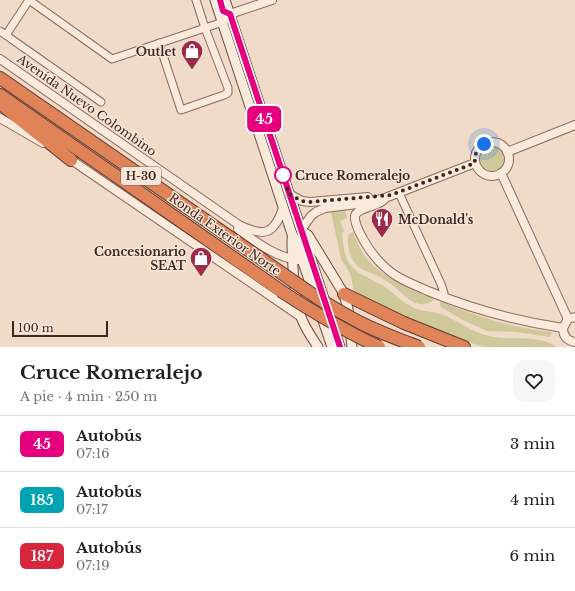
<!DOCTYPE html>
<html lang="es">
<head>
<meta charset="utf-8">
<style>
	:root { --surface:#fff; --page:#f6f6f6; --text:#202124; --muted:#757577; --line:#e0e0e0 }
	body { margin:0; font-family:"Libre Baskerville",serif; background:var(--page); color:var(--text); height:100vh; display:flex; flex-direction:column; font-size:15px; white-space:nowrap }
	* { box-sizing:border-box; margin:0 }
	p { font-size:13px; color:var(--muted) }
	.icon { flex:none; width:22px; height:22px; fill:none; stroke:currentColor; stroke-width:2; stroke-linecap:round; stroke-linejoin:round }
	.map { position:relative; height:347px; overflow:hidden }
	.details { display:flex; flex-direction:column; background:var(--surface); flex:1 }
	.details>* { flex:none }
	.badge { padding:0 8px; border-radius:6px; font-size:14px; line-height:26px }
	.scale { position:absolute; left:12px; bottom:10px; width:96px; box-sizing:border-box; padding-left:4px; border:2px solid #3d2720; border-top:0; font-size:11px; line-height:14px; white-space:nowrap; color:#3d2720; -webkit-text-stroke:3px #f7e6d8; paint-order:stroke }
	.you { position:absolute; width:20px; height:20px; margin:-10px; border:3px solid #fff; border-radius:50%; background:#1a73e8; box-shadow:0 0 0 6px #1a73e833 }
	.map>.badge { position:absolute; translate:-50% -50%; box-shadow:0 0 0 2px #fff }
	.round { display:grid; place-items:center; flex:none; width:42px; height:42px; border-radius:12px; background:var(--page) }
	.summary { display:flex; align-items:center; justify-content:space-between; height:68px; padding:0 20px }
	h1 { font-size:19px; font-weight:700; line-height:30px }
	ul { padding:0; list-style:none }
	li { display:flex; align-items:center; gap:12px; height:56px; padding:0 20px; border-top:1px solid var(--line) }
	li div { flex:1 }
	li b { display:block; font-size:15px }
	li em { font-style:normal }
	li .badge { min-width:44px; font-weight:700; text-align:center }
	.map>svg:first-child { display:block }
	.green { fill:#cfc89b }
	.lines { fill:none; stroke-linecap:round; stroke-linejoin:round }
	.minor-casing { stroke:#8d6a5c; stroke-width:9 }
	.tertiary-casing { stroke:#8d6a5c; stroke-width:10 }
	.secondary-casing { stroke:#6f4b3f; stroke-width:11 }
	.motorway-casing { stroke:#5b3a30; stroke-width:14 }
	.minor { stroke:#faeadc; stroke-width:7 }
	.tertiary { stroke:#faeadc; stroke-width:8 }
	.secondary { stroke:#faeadc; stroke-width:9 }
	.motorway { stroke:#e08358; stroke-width:12 }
	.motorway-bridge-casing { stroke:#5b3a30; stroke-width:14; stroke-linecap:butt }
	.motorway-bridge { stroke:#e08358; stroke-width:12 }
	.line-casing { stroke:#fff; stroke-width:9 }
	.line { stroke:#e6007e; stroke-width:6 }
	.walk { stroke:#3d2720; stroke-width:4; stroke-dasharray:0 7.2 }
	.stop-dot { fill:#fff; stroke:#e6007e; stroke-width:2 }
	.labels { text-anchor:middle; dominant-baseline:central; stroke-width:3; stroke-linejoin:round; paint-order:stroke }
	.shield { fill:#f7e6d8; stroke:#756057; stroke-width:1 }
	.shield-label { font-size:11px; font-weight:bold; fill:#3d2720 }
	.poi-label { font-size:12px; font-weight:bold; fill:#3d2720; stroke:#f7e6d8; text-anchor:end }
	.street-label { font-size:12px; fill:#3d2720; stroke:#f7e6d8 }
	.stop-label { font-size:12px; font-weight:bold; fill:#3d2720; stroke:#f7e6d8; text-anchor:start }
</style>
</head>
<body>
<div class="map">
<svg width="575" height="347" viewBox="0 0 575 347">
	<rect width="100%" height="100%" fill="#f0dac8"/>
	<g class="green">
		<circle cx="493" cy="158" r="13"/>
		<path d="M345 210 347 218 340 221 344 231 342 233C343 244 344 260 353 268 361 276 372 279 382 285 395 293 404 306 420 310 429 312 437 312 446 316 459 322 471 331 485 335 507 342 536 333 557 347H483L457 338 418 323 374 303 354 291 350 273 341 259 331 212Z"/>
		<path d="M353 232C356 240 360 248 364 255 380 277 411 289 435 299 431 302 426 305 420 304 409 302 403 294 395 287 389 283 383 278 376 275 369 272 360 270 355 263 349 256 346 241 349 234Z"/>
		<path d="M440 301C475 316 513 328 551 332L552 333 550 337 516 332 487 331 463 320 441 307 440 305Z"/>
	</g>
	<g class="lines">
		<g class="minor-casing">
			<g id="minor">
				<polyline points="29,0 112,59 223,22"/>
				<polyline points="0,31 101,102"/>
				<polyline points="6,35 29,0"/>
				<polyline points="159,43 181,110 224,95 228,93 228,88 205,28 196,0"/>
				<polyline points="399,193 441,284 444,293 443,297"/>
			</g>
		</g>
		<g class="tertiary-casing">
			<g id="tertiary">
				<polyline points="226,19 230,14 272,0"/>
				<path d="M0 59 239 225C264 237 274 235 283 208"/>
				<polyline points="0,118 43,143"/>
				<circle cx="492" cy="159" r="17"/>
				<polyline points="507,152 575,125"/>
				<polyline points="67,157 288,308 301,317"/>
				<polyline points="501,173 568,319"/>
				<polyline points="289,194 302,201 310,202 368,197"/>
				<path d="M385 198C380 207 357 207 355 216 354 224 360 233 363 239 371 254 385 270 400 278 409 283 419 287 428 291 472 309 516 321 563 328"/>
				<path d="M238 229C256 242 275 257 298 260"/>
				<polyline points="301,230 311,216 316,212 325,208 365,203 385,198 475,163"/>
				<path d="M575 317 568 319 563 328C563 336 567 341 575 342"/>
			</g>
		</g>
		<g class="secondary-casing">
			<g id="secondary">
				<polyline points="215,0 292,234 295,239 332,347"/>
				<polyline points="225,0 340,347"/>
				<polyline points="305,233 308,235 344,294 348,309 352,347"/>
				<path d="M292 239C292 259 294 299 301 317 305 328 312 338 318 347"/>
			</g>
		</g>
		<g class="motorway-casing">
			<g id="motorway">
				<polyline points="0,78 283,274"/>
				<polyline points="0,95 281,291"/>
				<polyline points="1,104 71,160"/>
				<polyline points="344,294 404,323 464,347"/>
			</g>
		</g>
		<use href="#minor" class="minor"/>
		<use href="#tertiary" class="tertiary"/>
		<use href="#secondary" class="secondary"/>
		<use href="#motorway" class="motorway"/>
		<g class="motorway-bridge-casing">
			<g id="motorway-bridge">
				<path d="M283 274C304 289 325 304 348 316 370 329 395 338 419 347"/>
				<path d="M281 291C313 312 345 331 379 347"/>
			</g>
		</g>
		<use href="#motorway-bridge" class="motorway-bridge"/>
	</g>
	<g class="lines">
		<g class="line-casing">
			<polyline id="line" points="220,0 223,11 230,14 340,347"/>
		</g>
		<use href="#line" class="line"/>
		<path class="walk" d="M283 175 289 194 302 201 310 202 391 195 475 163C474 155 477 149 484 144"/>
	</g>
	<defs>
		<g id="shop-pin" transform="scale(1.15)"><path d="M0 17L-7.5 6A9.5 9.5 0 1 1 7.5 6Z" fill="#9d2a47" stroke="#f7e6d8"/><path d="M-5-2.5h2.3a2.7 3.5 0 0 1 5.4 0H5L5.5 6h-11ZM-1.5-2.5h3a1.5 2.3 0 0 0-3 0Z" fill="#fff"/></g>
		<g id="restaurant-pin" transform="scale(1.15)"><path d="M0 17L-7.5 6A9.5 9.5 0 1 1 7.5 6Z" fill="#9d2a47" stroke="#f7e6d8"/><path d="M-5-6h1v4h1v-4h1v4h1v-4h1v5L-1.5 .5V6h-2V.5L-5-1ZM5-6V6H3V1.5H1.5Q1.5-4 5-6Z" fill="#fff"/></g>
	</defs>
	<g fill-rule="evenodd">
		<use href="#shop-pin" x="192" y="51"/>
		<use href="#restaurant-pin" x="382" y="219"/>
		<use href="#shop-pin" x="201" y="258"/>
	</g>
	<circle class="stop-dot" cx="283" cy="175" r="8"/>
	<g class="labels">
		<rect class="shield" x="121" y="167" width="40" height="18" rx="3"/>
		<g class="shield-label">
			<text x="141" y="176">H-30</text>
		</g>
		<g class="poi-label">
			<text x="176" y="51">Outlet</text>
			<text x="398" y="219" text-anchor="start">McDonald's</text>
			<text x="186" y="251">Concesionario<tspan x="186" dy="14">SEAT</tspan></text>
		</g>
		<g class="street-label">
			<text transform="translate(87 105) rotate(35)">Avenida Nuevo Colombino</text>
			<text transform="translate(225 234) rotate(35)">Ronda Exterior Norte</text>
		</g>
		<g class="stop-label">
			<text x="295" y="175">Cruce Romeralejo</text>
		</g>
	</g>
</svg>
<div class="scale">100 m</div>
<div class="you" style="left:484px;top:144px"></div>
<b class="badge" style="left:264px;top:119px;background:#e6007e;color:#fff">45</b>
</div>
<section class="details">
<div class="summary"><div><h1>Cruce Romeralejo</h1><p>A pie · 4 min · 250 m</p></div><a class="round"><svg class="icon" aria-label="heart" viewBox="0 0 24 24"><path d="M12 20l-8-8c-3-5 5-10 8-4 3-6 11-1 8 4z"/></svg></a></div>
<ul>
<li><span class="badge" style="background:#e6007e;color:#fff">45</span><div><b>Autobús</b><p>07:16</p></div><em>3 min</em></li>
<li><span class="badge" style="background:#00a3b4;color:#fff">185</span><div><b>Autobús</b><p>07:17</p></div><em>4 min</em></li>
<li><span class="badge" style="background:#d7263d;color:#fff">187</span><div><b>Autobús</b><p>07:19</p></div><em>6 min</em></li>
</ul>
</section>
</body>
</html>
